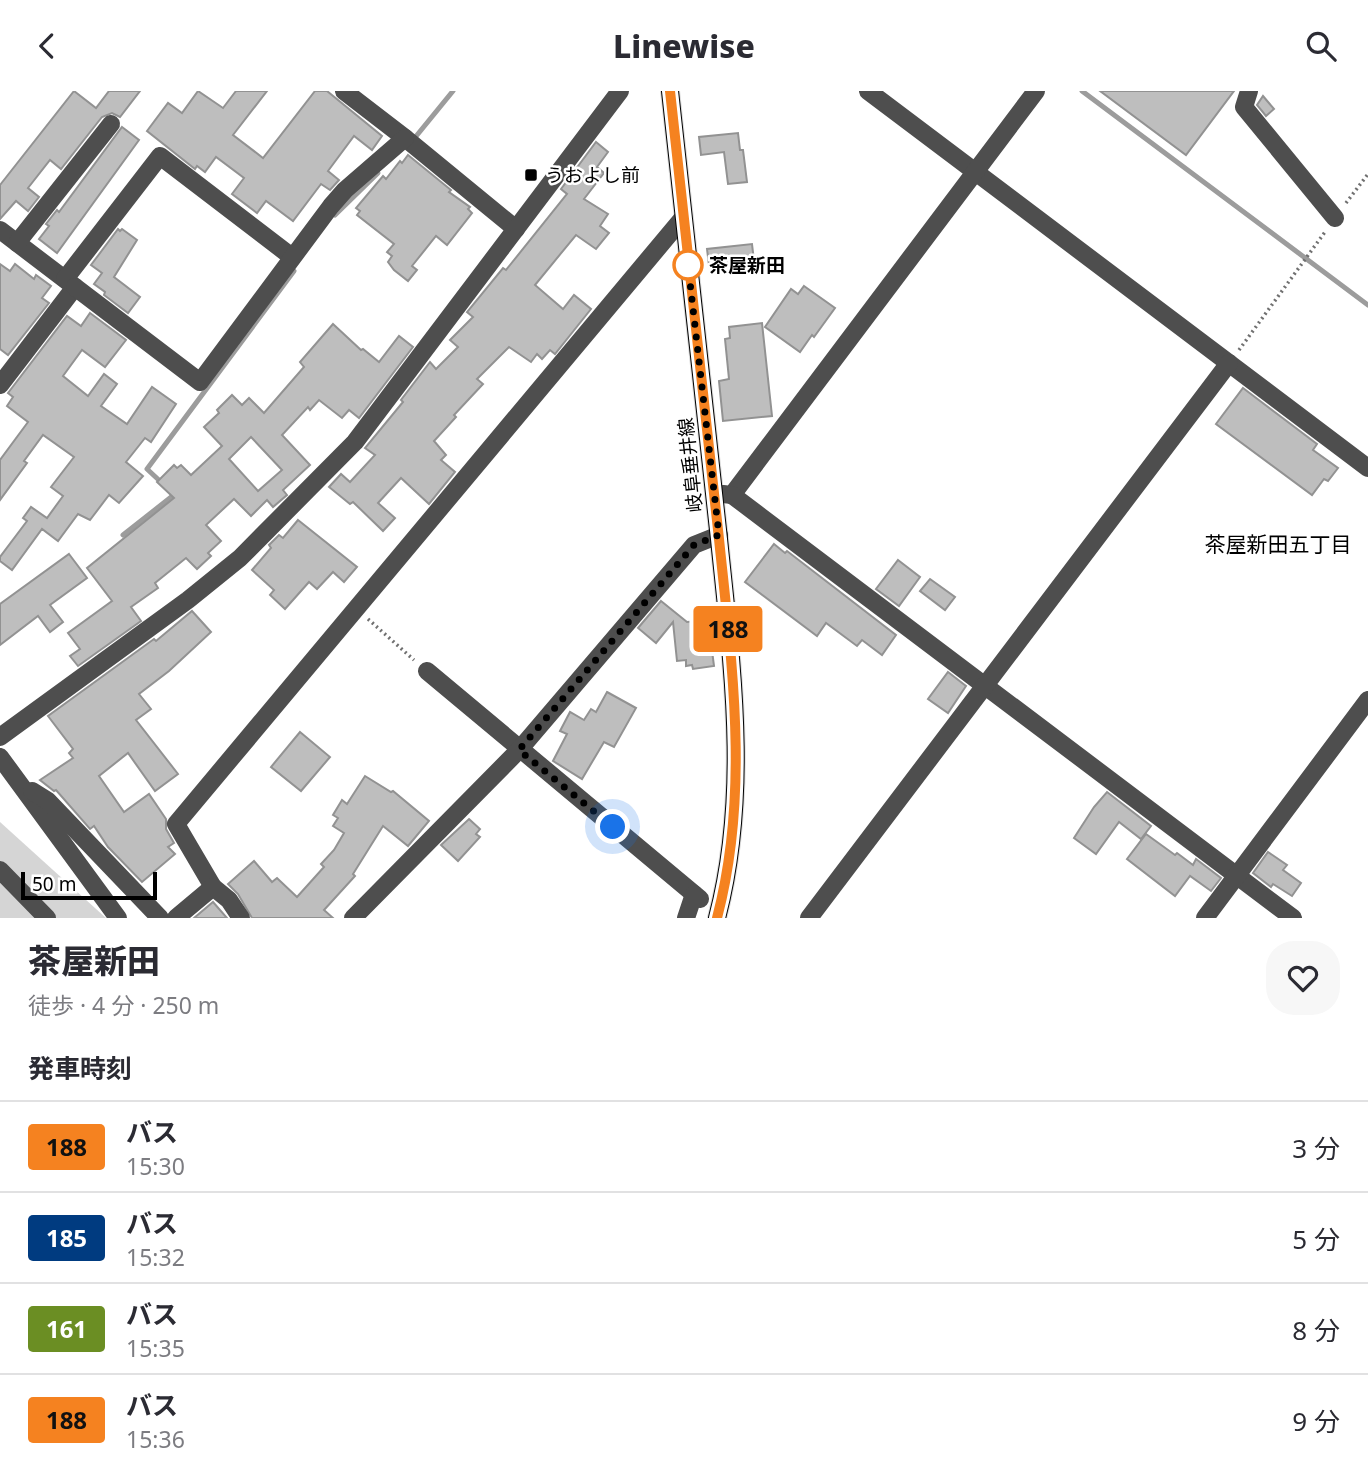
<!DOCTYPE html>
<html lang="ja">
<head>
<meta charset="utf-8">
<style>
	:root { --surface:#fff; --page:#f7f7f7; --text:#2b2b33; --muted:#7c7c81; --line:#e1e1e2 }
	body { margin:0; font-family:"Noto Sans","Noto Sans JP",sans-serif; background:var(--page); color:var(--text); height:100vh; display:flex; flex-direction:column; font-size:26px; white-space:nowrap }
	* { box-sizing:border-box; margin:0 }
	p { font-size:23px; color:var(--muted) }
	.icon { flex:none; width:38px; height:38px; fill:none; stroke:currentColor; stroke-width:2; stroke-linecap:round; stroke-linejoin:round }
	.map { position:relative; height:827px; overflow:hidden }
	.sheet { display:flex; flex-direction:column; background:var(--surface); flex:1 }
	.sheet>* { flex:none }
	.badge { padding:0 14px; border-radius:5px; font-size:24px; line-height:46px }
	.scale { position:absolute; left:21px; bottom:18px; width:136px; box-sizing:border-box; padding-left:7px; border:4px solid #000; border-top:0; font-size:19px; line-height:24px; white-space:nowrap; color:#000; -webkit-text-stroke:5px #fff; paint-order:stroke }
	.you { position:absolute; width:35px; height:35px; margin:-18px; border:5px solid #fff; border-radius:50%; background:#1a73e8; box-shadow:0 0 0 10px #1a73e833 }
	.map>.badge { position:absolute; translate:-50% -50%; box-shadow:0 0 0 4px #fff }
	h2 { padding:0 28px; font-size:26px; line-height:63px }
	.round { display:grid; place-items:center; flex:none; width:74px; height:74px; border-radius:28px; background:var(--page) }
	.headline { display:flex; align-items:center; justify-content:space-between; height:119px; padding:0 28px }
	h1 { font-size:33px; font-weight:800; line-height:52px }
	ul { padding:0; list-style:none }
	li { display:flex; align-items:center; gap:21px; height:91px; padding:0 28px; border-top:2px solid var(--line) }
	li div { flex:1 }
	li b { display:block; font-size:26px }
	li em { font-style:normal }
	li .badge { min-width:77px; font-weight:700; text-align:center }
	header { display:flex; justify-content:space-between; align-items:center; height:91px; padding:0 28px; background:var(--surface); font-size:32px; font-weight:800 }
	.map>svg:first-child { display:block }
	.green { fill:#d5d5d5 }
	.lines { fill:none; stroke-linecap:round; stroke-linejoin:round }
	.stream { stroke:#9c9c9c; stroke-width:5 }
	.building { fill:#bebebe; stroke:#929292; stroke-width:2; fill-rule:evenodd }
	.major-casing { stroke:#dbdbdb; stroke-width:20 }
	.path { stroke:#707070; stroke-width:3.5; stroke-dasharray:2 3.5; stroke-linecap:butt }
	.minor { stroke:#4e4e4e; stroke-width:18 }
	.major { stroke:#000; stroke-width:18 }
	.line-casing { stroke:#fff; stroke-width:16 }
	.line { stroke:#f58220; stroke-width:10 }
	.walk { stroke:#000; stroke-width:7; stroke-dasharray:0 12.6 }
	.poi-dot { fill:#000; stroke:#fff; stroke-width:2.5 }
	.stop-dot { fill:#fff; stroke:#f58220; stroke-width:3.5 }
	.labels { text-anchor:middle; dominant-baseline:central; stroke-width:5; stroke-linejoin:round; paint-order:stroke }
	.poi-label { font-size:19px; fill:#000; stroke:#fff; text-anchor:start }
	.stop-label { font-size:19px; font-weight:bold; fill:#000; stroke:#fff; text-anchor:start }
	.street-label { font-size:19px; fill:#000; stroke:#fff }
	.neighbourhood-label { font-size:21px; fill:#000; stroke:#fff }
</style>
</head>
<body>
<header><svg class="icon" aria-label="back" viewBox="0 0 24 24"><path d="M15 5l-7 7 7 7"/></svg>Linewise<svg class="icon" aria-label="search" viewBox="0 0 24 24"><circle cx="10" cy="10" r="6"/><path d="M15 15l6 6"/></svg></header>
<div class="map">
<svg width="1368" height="827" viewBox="0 0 1368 827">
	<rect width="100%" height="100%" fill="#fff"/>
	<polygon class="green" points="0,731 106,827 0,827"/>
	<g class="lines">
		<g class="stream">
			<polyline points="1082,0 1368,214"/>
			<polyline points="413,49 453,0"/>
			<polyline points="335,124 378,82"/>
			<polyline points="162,392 147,378 294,180"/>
			<polyline points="123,444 175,403"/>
		</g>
	</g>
	<g class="building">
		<polygon points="74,0 96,17 109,0 140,0 120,26 112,22 102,26 61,78 50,69 28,97 39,106 28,120 16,110 0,128 0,94"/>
		<polygon points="198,0 223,17 236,0 267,0 233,44 263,67 315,0 327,0 382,45 372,59 354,45 328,80 339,89 330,99 321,93 293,130 266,110 257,122 232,103 244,87 216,66 205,81 197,75 195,78 147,40 168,12 182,22"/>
		<polygon points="1100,0 1234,0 1186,64"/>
		<polygon points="1263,5 1274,18 1266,25 1257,14"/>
		<polygon points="122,36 139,49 57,162 39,148 49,135 46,133 57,119 59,121"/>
		<polygon points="738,42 740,59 743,59 747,91 728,93 724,61 701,64 699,46"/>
		<polygon points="596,51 608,61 597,76 604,82 584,108 608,123 600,135 609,142 596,158 576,144 535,194 563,218 574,204 591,218 555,263 550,259 542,268 537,263 531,271 509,256 477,288 483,293 454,324 456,326 434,350 446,364 441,369 455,381 429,413 401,387 378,412 395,427 383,440 353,411 350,413 329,396 341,383 350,391 375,364 365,357 403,311 401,309 430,271 436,278 458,256 450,249 473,226 467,221 503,177 506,179 567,103 561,98"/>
		<polygon points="408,64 451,99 449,101 470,116 468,118 472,122 447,154 436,145 412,175 417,179 408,190 394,179 388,171 392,165 387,161 394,153 357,124 360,120 356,117 383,85 386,88 400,70 402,72"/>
		<polygon points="118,138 120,140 122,138 137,149 114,186 140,206 128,222 104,204 105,201 94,193 102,182 91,174"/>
		<polygon points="752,153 754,170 709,174 707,158"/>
		<polygon points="0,173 10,180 15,173 34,188 36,184 51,195 42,207 49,212 8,264 0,258"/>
		<polygon points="804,195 835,217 814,246 812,244 800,261 765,236 791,198 798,203"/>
		<polygon points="90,222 126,249 105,276 82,259 63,285 88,305 104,283 117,293 101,315 127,333 152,296 176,313 151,351 145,347 126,371 143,385 119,412 109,404 90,429 78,423 58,450 42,438 12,479 0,470 0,466 27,430 23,427 31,416 47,427 63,405 51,396 74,366 43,344 24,370 27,372 0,409 0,369 28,331 7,315 13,306 8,302 67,225 81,235"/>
		<polygon points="762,232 772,325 723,330 719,290 729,288 725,248 730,247 729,236"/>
		<path d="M333 233 361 259 363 258 379 271 399 245 413 256 359 327 349 319 342 327 319 309 310 319 308 316 282 344 310 374 283 399 287 404 273 416 267 409 251 425 234 408 206 434 221 450 208 462 211 465 197 478 186 467 155 492 158 497 131 516 141 530 78 575 70 565 80 558 68 542 112 510 87 477 174 407 157 391 174 374 177 377 181 374 191 384 222 355 204 336 219 322 217 319 232 304 242 314 249 307 264 322 304 276 300 271ZM251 346 282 379 258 400 229 368Z"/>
		<polygon points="1243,297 1317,353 1313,359 1338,377 1328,390 1324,388 1312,404 1216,333"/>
		<polygon points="298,429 357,476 344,491 333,481 317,498 309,491 285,518 270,504 274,499 252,479 271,457 269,454 279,444 283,447"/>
		<polygon points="774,453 785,462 787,460 896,544 882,564 862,549 857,555 826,532 817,545 745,491"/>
		<polygon points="69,463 87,487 50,514 63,531 50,541 38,525 0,554 0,513"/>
		<polygon points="898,469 920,486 899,515 876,498"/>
		<polygon points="930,488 955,506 945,519 920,500"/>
		<polygon points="661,510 687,531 708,529 714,575 693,578 692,574 686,575 686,569 677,570 673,531 656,552 638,537"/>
		<polygon points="192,520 211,541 169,580 139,603 151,618 136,629 178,683 155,700 128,662 99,685 124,721 149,703 166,728 166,738 174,752 168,756 175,763 142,791 108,756 94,735 90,738 56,699 54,700 40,689 73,667 69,662 73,658 48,625 154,548 156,550"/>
		<polygon points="948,581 966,595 948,622 928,608"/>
		<polygon points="607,601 636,617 614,656 604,651 582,688 553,670 567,643 560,640 570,621 584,629 591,618 596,621"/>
		<polygon points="300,641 330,666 301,700 271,676"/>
		<polygon points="365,685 391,701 393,700 429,730 408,755 383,735 353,783 355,785 324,819 333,827 252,827 238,803 228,793 254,770 272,791 277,787 297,806 324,776 321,773 334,759 344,742 333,735 338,727 333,724 342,709 347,713"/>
		<polygon points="1107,701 1151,735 1141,748 1119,731 1096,763 1074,747 1094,716"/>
		<polygon points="469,728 480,738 476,743 480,746 458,770 441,754"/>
		<polygon points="1146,743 1175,764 1177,762 1193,774 1196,768 1221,787 1211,800 1190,785 1175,805 1127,768"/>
		<polygon points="1268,761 1287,774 1283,779 1301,792 1292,805 1273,793 1271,796 1253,782"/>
		<polygon points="213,811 227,827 194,827"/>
	</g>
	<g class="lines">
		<g class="major-casing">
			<path id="major" d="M670 0C685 150 704 298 719 448 732 575 750 701 717 827"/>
		</g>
		<g class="path">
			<polyline points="1346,112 1368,83"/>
			<polyline points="1239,259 1325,141"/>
			<polyline points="368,528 414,569"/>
		</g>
		<g class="minor">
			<polyline points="344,0 405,47 516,138"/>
			<polyline points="868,0 1368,377"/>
			<polyline points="1249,0 1244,16 1335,127"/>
			<polyline points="0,139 75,196 0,294"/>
			<polyline points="17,152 111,33"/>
			<polyline points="65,188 160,65 292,166"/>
			<polyline points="75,196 200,291 331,115 345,99 405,47"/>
			<polyline points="723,403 732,404 1036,0"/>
			<polyline points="732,404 1293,827"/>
			<polyline points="427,580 700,808"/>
			<polyline points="0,646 188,509 240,467 355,351 620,0"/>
			<polyline points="0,666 118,827"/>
			<polyline points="32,700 48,710 160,827"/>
			<polyline points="0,779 47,827"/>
			<polyline points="213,796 176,733 682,128"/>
			<polyline points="176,827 213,796 229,809 241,827"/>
			<polyline points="353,827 519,659 694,454 719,444"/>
			<polyline points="686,827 694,803"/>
			<polyline points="809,827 1229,272"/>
			<polyline points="1205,827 1368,609"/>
		</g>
		<use href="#major" class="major"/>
	</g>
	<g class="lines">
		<g class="line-casing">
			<path id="line" d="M670 0C685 150 704 298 719 448 732 575 750 701 717 827"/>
		</g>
		<use href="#line" class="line"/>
		<polyline class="walk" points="613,736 519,659 694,454 719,444 688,174"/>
	</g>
	<rect class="poi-dot" x="524" y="77" width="14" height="14" rx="3.5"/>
	<circle class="stop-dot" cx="688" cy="174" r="14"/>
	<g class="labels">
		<g class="poi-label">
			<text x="545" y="84">うおよし前</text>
		</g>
		<g class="stop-label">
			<text x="709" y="174">茶屋新田</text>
		</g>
		<g class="street-label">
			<text transform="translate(690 374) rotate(-96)">岐阜垂井線</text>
		</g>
		<g class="neighbourhood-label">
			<text x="1278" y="453">茶屋新田五丁目</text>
		</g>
	</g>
</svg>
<div class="scale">50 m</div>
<div class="you" style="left:613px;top:736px"></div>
<b class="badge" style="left:728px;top:538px;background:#f58220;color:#111">188</b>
</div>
<section class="sheet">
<div class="headline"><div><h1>茶屋新田</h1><p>徒歩 · 4 分 · 250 m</p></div><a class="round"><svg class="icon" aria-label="heart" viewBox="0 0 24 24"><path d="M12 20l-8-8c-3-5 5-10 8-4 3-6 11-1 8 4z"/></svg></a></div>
<h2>発車時刻</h2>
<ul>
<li><span class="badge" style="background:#f58220;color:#111">188</span><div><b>バス</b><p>15:30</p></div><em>3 分</em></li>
<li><span class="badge" style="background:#003b80;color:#fff">185</span><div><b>バス</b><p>15:32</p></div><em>5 分</em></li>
<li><span class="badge" style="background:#6b8e23;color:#fff">161</span><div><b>バス</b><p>15:35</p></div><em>8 分</em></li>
<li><span class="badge" style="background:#f58220;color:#111">188</span><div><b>バス</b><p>15:36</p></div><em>9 分</em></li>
</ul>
</section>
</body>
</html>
